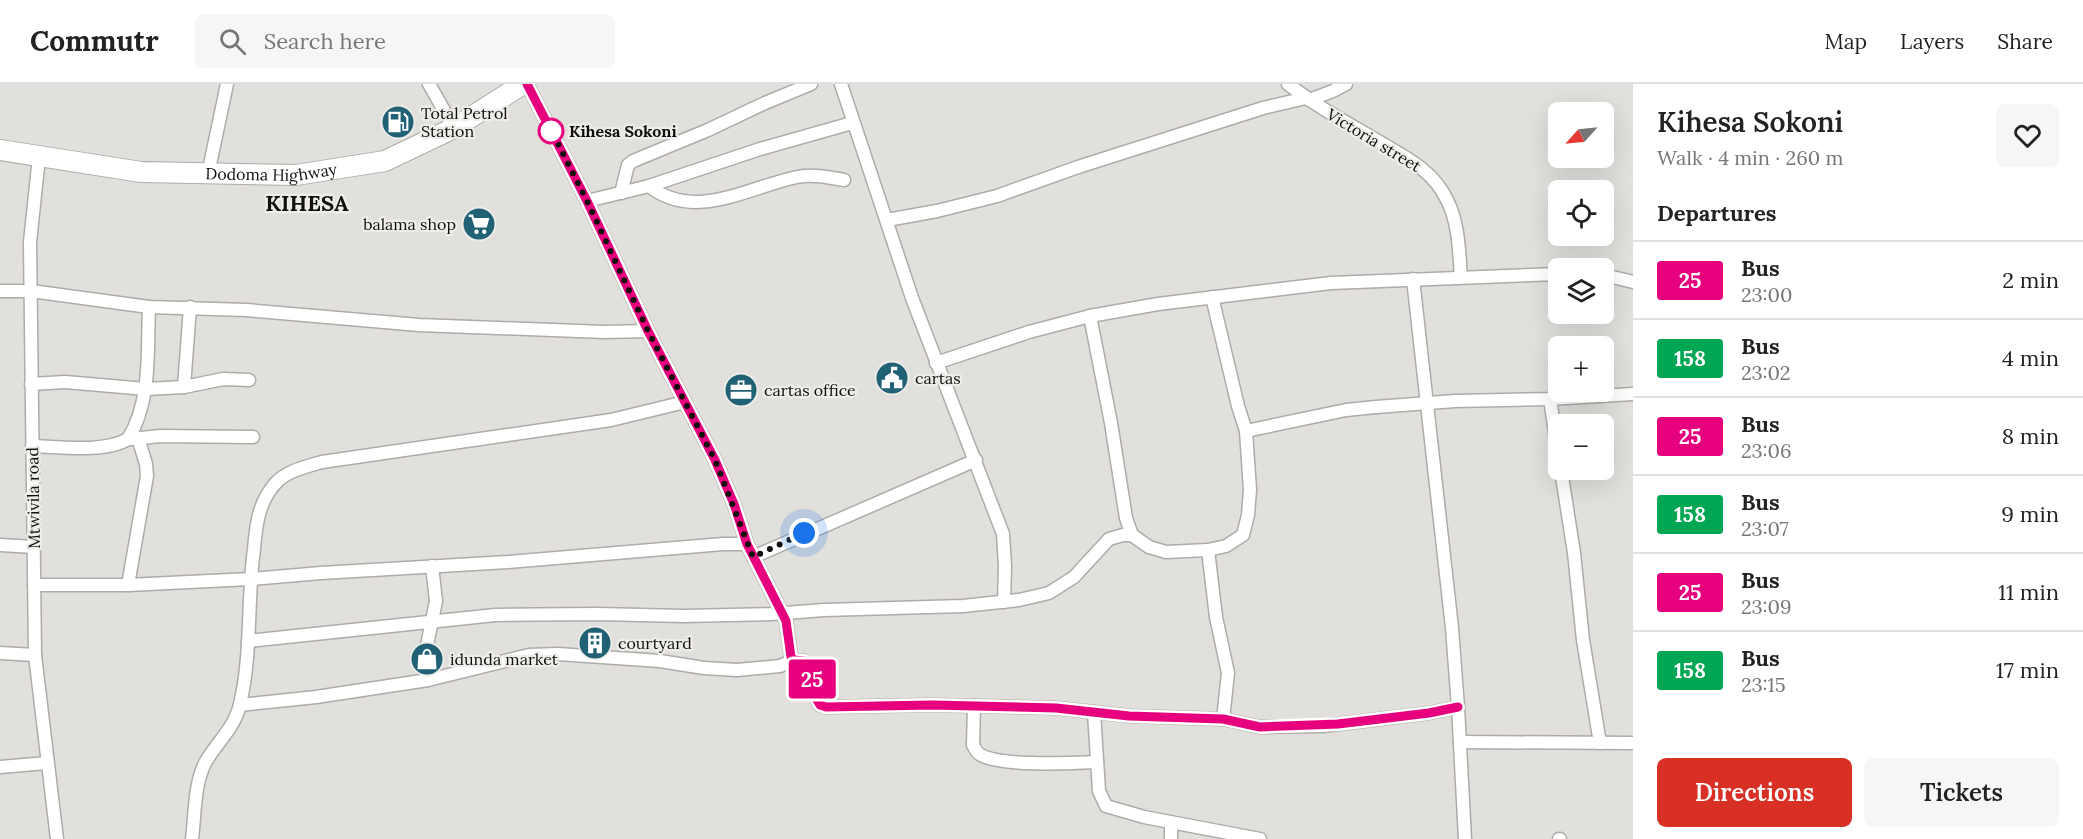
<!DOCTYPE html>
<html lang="en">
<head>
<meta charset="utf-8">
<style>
	:root { --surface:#fff; --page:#f6f6f6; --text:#222; --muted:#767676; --line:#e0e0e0; --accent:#d93025 }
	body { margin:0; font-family:Lora,serif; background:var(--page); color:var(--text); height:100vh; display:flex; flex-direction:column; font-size:22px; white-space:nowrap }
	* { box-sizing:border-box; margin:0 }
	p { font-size:20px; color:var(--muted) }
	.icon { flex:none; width:33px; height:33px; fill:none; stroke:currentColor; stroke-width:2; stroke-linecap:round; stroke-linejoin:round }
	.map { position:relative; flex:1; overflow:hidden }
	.sheet { display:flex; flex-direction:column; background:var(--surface); width:450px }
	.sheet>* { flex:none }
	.badge { padding:0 12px; border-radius:4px; font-size:21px; line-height:39px }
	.needle { width:39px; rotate:243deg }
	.tools { position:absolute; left:1548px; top:18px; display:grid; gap:12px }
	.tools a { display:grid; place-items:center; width:66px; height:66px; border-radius:9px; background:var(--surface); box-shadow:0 6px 24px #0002; font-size:30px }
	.you { position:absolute; width:30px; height:30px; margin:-15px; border:4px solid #fff; border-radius:50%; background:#1a73e8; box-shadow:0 0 0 9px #1a73e833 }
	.map>.badge { position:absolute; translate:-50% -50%; box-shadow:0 0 0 3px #fff }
	h2 { padding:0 24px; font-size:22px; line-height:54px }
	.round { display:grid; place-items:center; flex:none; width:63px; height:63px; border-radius:9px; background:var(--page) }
	.head { display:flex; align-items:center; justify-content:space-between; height:102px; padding:0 24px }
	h1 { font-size:28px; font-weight:600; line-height:45px }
	.button { display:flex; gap:12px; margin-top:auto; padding:12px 24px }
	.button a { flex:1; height:69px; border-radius:9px; background:var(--accent); color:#fff; font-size:24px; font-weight:600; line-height:69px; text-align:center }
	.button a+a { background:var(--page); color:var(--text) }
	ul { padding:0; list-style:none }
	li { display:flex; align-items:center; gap:18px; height:78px; padding:0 24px; border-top:2px solid var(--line) }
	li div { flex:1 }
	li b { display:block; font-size:22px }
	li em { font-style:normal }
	li .badge { min-width:66px; font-weight:700; text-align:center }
	header { display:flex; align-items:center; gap:36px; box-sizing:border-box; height:84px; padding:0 30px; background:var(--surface); border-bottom:2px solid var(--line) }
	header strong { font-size:28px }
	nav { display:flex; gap:33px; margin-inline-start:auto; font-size:21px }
	.search { width:420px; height:54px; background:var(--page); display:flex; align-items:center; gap:15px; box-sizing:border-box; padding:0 21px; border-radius:9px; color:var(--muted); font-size:22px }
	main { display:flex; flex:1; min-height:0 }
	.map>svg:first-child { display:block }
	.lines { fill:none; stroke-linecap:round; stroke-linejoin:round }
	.minor-casing { stroke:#aeaba8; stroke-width:15 }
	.trunk-casing { stroke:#aeaba8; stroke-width:22 }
	.minor { stroke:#fff; stroke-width:12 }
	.trunk { stroke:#fff; stroke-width:20 }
	.line-casing { stroke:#fff; stroke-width:14 }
	.line { stroke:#e6007e; stroke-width:9 }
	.walk { stroke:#100f0e; stroke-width:6; stroke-dasharray:0 10.8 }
	.stop-dot { fill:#fff; stroke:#e6007e; stroke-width:3 }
	.labels { text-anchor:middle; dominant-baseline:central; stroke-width:4.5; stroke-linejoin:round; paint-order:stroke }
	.poi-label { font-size:16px; fill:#100f0e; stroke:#efede9; text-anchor:start }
	.stop-label { font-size:16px; font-weight:bold; fill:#100f0e; stroke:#efede9; text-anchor:start }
	.street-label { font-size:16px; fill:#100f0e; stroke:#efede9 }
	.district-label { font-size:22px; font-weight:bold; fill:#100f0e; stroke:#efede9 }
</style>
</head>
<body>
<header>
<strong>Commutr</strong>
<div class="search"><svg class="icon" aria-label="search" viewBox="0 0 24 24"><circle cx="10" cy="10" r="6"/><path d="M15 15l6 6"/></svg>Search here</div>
<nav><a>Map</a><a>Layers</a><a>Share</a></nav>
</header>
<main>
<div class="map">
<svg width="1633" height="755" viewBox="0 0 1633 755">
	<rect width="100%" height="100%" fill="#e2e0dc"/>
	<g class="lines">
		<g class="minor-casing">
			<g id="minor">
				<polyline points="429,0 454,44"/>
				<polyline points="527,0 587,117 648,247 715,376 734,420 747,460 786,537 791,573 794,576 804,577 810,583 817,616 820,621 827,623 932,621 1056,624 1129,632 1223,635 1260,643 1323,642 1429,629 1458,623"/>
				<polyline points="841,0 912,214 1003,450 1005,482 1004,518"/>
				<path d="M1288 0C1316 22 1347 39 1378 57 1405 73 1433 86 1447 116 1459 139 1459 168 1461 193"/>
				<polyline points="1309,16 1333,7 1346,0"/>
				<polyline points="39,73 30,158 35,571 57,755"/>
				<polyline points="208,90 227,0"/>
				<path d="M649 102C694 138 749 103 797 93 813 90 828 93 844 96"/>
				<polyline points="621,109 628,81 633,77 708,46 765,19 811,0"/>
				<polyline points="587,117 649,102 760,65 852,39"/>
				<polyline points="887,136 937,127 997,112 1078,83 1263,24 1306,14"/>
				<polyline points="1604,191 1633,198"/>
				<polyline points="1413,195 1452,544 1458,623 1465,755"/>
				<polyline points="0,207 31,207 149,223 246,226 419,241 604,248 648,247"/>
				<polyline points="1090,232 1111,339 1126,434 1132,451 1149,463 1166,468 1208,466 1226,462 1243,451 1248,431 1250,406 1246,347 1238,322 1212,213"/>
				<polyline points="936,279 1029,248 1090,232 1158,220 1331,199 1558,190"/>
				<polyline points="31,300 65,298 146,305 184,303 223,295 249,296"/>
				<polyline points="184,303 190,223"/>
				<polyline points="1550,315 1558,369"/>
				<polyline points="1246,347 1346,326 1376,323 1455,317 1550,315 1633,310"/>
				<polyline points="132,355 160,352 253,353"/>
				<path d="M32 362C59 363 105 369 128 355 152 316 147 267 149 223"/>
				<polyline points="1561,386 1574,469 1583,556 1600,659"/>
				<polyline points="0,461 34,463"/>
				<polyline points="1208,466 1216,533 1228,589 1223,635"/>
				<polyline points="753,473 976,376"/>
				<polyline points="34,501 128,501 250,495 321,489 508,478 723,460 747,460"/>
				<polyline points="128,501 147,392 146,380 138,354"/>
				<polyline points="248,557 495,531 598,530 684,532 772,530 824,526 963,522 1019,516 1049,509 1074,493 1109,455 1123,451 1132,451"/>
				<polyline points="0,569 35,571"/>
				<polyline points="428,596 426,566 436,517 432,482"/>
				<polyline points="240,621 316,613 428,596 529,571 558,570 660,577 704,584 737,586 780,582 794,576"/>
				<path d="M974 622 973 661C975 665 977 669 981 671 1003 683 1072 679 1097 678"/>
				<polyline points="1094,628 1099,707 1106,722 1144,733 1260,755"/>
				<polyline points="1460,658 1633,659"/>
				<polyline points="0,683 47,679"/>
				<path d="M192 755C195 731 194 701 205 679 216 659 235 644 240 620 252 570 247 516 254 465 256 442 258 420 274 401 285 387 305 383 322 378L611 336 685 318"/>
				<polyline points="1171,755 1171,739"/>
				<polyline points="1559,755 1560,755"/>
			</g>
		</g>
		<g class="trunk-casing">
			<g id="trunk">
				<path id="s1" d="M0 66 141 88 296 91 385 77 454 44 523 0"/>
			</g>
		</g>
		<use href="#minor" class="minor"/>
		<use href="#trunk" class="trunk"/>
	</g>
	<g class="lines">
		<g class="line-casing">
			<polyline id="line" points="527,0 587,117 648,247 715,376 734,420 747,460 786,537 791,573 794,576 804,577 809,581 817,616 820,621 826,623 932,621 1056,624 1129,632 1223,635 1260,643 1338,640 1429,629 1458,623"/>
		</g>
		<use href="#line" class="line"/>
		<polyline class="walk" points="551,47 550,44 587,117 648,247 715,376 753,473 804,449"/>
	</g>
	<defs>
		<g id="fuel-disc" transform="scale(1.725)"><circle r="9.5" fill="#206176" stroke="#efede9"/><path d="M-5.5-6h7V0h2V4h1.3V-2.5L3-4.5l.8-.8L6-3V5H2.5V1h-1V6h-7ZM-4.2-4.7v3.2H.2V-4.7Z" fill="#fff"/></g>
		<g id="supermarket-disc" transform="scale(1.725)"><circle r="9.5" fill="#206176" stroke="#efede9"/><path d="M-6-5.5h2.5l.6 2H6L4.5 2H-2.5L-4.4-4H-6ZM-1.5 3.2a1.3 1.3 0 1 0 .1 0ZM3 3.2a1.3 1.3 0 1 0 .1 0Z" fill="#fff"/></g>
		<g id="civic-disc" transform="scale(1.725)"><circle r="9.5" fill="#206176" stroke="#efede9"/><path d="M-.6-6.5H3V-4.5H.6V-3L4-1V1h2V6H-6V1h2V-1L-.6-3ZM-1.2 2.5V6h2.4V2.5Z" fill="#fff"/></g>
		<g id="office-disc" transform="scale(1.725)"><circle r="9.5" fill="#206176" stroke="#efede9"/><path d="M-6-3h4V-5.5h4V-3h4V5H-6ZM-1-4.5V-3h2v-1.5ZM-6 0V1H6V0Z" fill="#fff"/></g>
		<g id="building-disc" transform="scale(1.725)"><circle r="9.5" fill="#206176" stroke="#efede9"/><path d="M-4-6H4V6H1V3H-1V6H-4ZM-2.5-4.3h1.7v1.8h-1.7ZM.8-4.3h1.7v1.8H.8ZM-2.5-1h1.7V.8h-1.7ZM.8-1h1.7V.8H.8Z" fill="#fff"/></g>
		<g id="shop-disc" transform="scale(1.725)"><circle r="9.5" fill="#206176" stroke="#efede9"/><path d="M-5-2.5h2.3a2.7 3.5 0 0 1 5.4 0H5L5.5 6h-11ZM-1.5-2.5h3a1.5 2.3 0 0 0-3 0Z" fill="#fff"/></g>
	</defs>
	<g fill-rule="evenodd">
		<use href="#fuel-disc" x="398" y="38"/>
		<use href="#supermarket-disc" x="479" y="140"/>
		<use href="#civic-disc" x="892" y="294"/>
		<use href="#office-disc" x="741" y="306"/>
		<use href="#building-disc" x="595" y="559"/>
		<use href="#shop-disc" x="427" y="575"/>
	</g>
	<circle class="stop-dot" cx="551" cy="47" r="12"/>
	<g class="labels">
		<g class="poi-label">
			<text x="421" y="29">Total Petrol<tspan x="421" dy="18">Station</tspan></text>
			<text x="456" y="140" text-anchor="end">balama shop</text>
			<text x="915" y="294">cartas</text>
			<text x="764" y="306">cartas office</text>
			<text x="618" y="559">courtyard</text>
			<text x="450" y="575">idunda market</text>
		</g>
		<g class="stop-label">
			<text x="569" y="47">Kihesa Sokoni</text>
		</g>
		<g class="street-label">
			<text transform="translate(1374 56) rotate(31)">Victoria street</text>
			<text stroke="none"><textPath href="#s1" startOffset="273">Dodoma Highway</textPath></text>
			<text transform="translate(33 414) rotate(-91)">Mtwivila road</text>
		</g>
		<g class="district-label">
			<text x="307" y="119">KIHESA</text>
		</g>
	</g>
</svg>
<div class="tools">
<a><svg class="needle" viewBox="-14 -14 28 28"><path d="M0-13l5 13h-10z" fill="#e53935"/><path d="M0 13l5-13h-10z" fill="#767676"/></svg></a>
<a><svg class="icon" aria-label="locate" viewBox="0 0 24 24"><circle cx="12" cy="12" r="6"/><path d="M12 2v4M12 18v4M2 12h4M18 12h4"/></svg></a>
<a><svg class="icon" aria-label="layers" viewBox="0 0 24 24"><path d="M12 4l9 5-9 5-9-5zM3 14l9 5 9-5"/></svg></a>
<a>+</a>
<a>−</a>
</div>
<div class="you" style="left:804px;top:449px"></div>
<b class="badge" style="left:812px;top:595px;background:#e6007e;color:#fff">25</b>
</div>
<section class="sheet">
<div class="head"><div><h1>Kihesa Sokoni</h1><p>Walk · 4 min · 260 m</p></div><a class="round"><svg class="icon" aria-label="heart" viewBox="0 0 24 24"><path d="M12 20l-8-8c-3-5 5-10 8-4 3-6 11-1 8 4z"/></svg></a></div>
<h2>Departures</h2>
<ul>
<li><span class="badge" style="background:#e6007e;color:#fff">25</span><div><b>Bus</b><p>23:00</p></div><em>2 min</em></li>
<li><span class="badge" style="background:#00a651;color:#fff">158</span><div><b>Bus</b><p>23:02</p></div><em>4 min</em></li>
<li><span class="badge" style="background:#e6007e;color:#fff">25</span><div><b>Bus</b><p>23:06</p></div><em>8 min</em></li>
<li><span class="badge" style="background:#00a651;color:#fff">158</span><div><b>Bus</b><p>23:07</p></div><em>9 min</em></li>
<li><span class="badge" style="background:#e6007e;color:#fff">25</span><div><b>Bus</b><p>23:09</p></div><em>11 min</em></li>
<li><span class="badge" style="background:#00a651;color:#fff">158</span><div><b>Bus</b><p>23:15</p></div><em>17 min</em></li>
</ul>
<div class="button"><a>Directions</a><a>Tickets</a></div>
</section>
</main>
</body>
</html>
